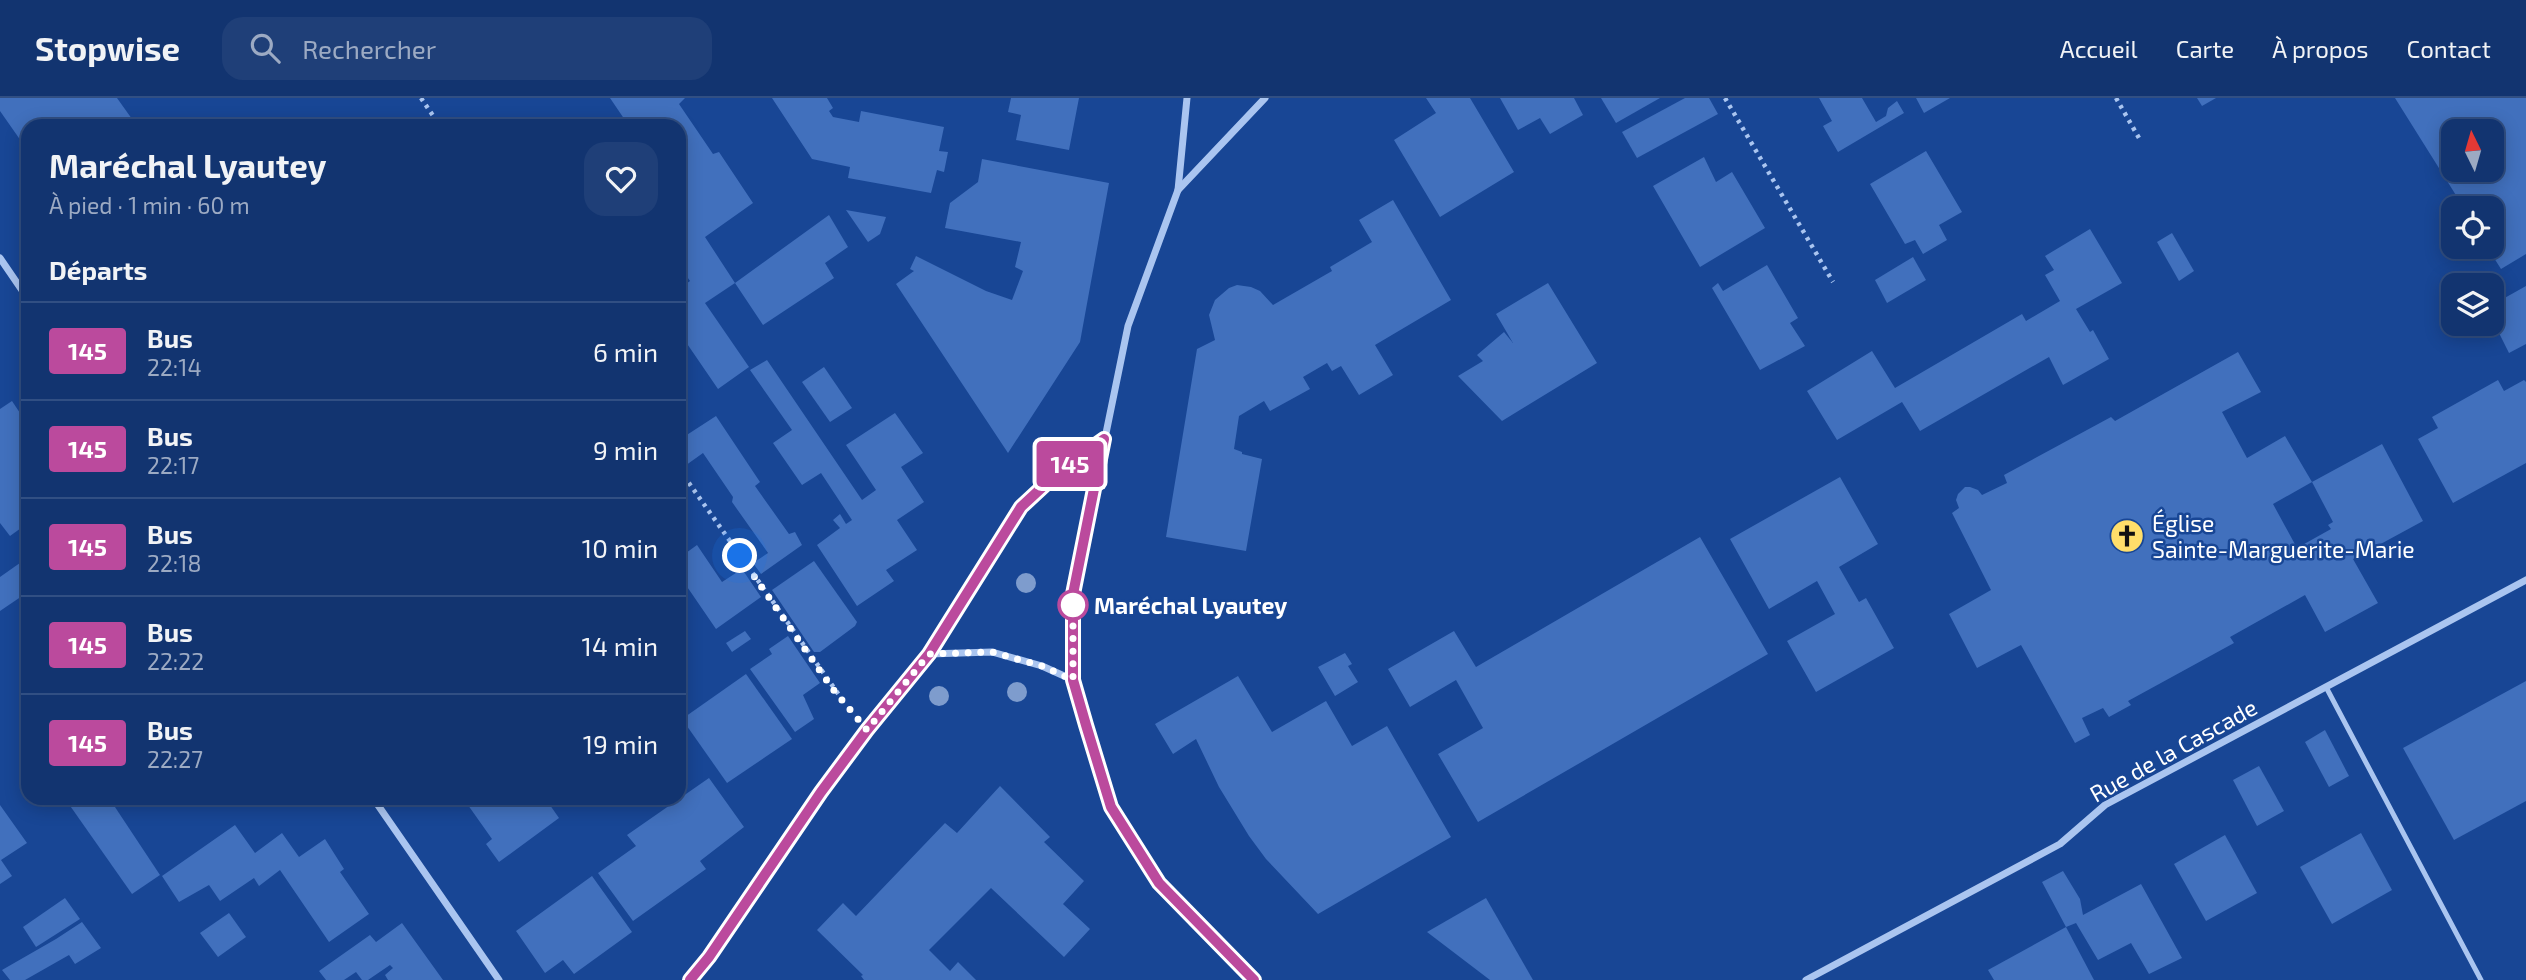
<!DOCTYPE html>
<html lang="fr">
<head>
<meta charset="utf-8">
<style>
	:root { --surface:#123470; --page:#1f3f78; --text:#f1f3f6; --muted:#9caac3; --line:#314f83 }
	body { margin:0; font-family:"Exo 2",sans-serif; background:var(--page); color:var(--text); height:100vh; display:flex; flex-direction:column; font-size:26px; white-space:nowrap }
	* { box-sizing:border-box; margin:0 }
	p { font-size:23px; color:var(--muted) }
	.icon { flex:none; width:38px; height:38px; fill:none; stroke:currentColor; stroke-width:2; stroke-linecap:round; stroke-linejoin:round }
	.map { position:relative; flex:1; overflow:hidden }
	.panel { position:absolute; left:21px; top:21px; width:665px; height:686px; display:flex; flex-direction:column; background:var(--surface); border-radius:21px; box-shadow:0 4px 18px #0003,0 0 0 2px var(--line) }
	.panel>* { flex:none }
	.badge { padding:0 14px; border-radius:5px; font-size:24px; line-height:46px }
	.needle { width:46px; rotate:355deg }
	.controls { position:absolute; left:2441px; top:21px; display:grid; gap:14px }
	.controls a { display:grid; place-items:center; width:63px; height:63px; border-radius:14px; background:var(--surface); box-shadow:0 4px 18px #0003,0 0 0 2px var(--line); font-size:35px }
	.you { position:absolute; width:35px; height:35px; margin:-18px; border:5px solid #fff; border-radius:50%; background:#1a73e8; box-shadow:0 0 0 10px #1a73e833 }
	.map>.badge { position:absolute; translate:-50% -50%; box-shadow:0 0 0 4px #fff }
	h2 { padding:0 28px; font-size:26px; line-height:63px }
	.round { display:grid; place-items:center; flex:none; width:74px; height:74px; border-radius:21px; background:var(--page) }
	.head { display:flex; align-items:center; justify-content:space-between; height:119px; padding:0 28px }
	h1 { font-size:33px; font-weight:700; line-height:52px }
	ul { padding:0; list-style:none }
	li { display:flex; align-items:center; gap:21px; height:98px; padding:0 28px; border-top:2px solid var(--line) }
	li div { flex:1 }
	li b { display:block; font-size:26px }
	li em { font-style:normal }
	li .badge { min-width:77px; font-weight:700; text-align:center }
	header { display:flex; align-items:center; gap:42px; box-sizing:border-box; height:98px; padding:0 35px; background:var(--surface); border-bottom:2px solid var(--line) }
	header strong { font-size:33px }
	nav { display:flex; gap:38px; margin-inline-start:auto; font-size:24px }
	.search { width:490px; height:63px; background:var(--page); display:flex; align-items:center; gap:18px; box-sizing:border-box; padding:0 24px; border-radius:21px; color:var(--muted); font-size:26px }
	.map>svg:first-child { display:block }
	.building { fill:#4170bd; fill-rule:evenodd }
	.lines { fill:none; stroke-linecap:round; stroke-linejoin:round }
	.path { stroke:#aac5f0; stroke-width:4.5; stroke-dasharray:3.5 5; stroke-linecap:butt }
	.service { stroke:#aac5f0; stroke-width:5 }
	.minor { stroke:#aac5f0; stroke-width:7 }
	.tree { fill:#7e9ccd }
	.line-casing { stroke:#fff; stroke-width:16 }
	.line { stroke:#bb4a9d; stroke-width:10 }
	.walk { stroke:#fff; stroke-width:7; stroke-dasharray:0 12.6 }
	.stop-dot { fill:#fff; stroke:#bb4a9d; stroke-width:3.5 }
	.labels { text-anchor:middle; dominant-baseline:central; stroke-width:5; stroke-linejoin:round; paint-order:stroke }
	.poi-label { font-size:23px; fill:#fff; stroke:#184695; text-anchor:start }
	.stop-label { font-size:23px; font-weight:bold; fill:#fff; stroke:#184695; text-anchor:start }
	.street-label { font-size:23px; fill:#fff; stroke:#184695 }
</style>
</head>
<body>
<header>
<strong>Stopwise</strong>
<div class="search"><svg class="icon" aria-label="search" viewBox="0 0 24 24"><circle cx="10" cy="10" r="6"/><path d="M15 15l6 6"/></svg>Rechercher</div>
<nav><a>Accueil</a><a>Carte</a><a>À propos</a><a>Contact</a></nav>
</header>
<div class="map">
<svg width="2526" height="882" viewBox="0 0 2526 882">
	<rect width="100%" height="100%" fill="#184695"/>
	<g class="building">
		<polygon points="0,0 117,0 137,28 28,28 28,53 0,13"/>
		<polygon points="610,0 685,0 679,6 713,56 719,54 753,105 705,139 735,185 705,205 749,269 718,291 679,234 679,191 690,183 679,167 679,116 686,111 679,101 679,28 629,28"/>
		<polygon points="772,0 827,0 833,10 829,13 833,19 859,24 861,13 944,29 939,53 948,54 944,74 937,72 931,95 848,80 850,69 812,61"/>
		<polygon points="1011,0 1079,0 1069,52 1016,42 1021,17 1008,14"/>
		<polygon points="1426,0 1470,0 1514,74 1440,119 1394,42 1436,15"/>
		<polygon points="1500,0 1574,0 1583,17 1550,36 1540,20 1518,32"/>
		<polygon points="1601,0 1660,0 1616,25"/>
		<polygon points="1685,0 1709,0 1718,16 1637,60 1622,34"/>
		<polygon points="1819,0 1862,0 1876,24 1886,18 1888,10 1897,3 1904,15 1838,54 1823,28 1832,23"/>
		<polygon points="1916,0 1950,0 1924,15"/>
		<polygon points="2197,0 2216,0 2202,8"/>
		<path d="M2395 0H2526V156L2501 171 2487 149H2492V110H2464ZM2454 33H2492V72H2454Z"/>
		<polygon points="1926,53 1962,114 1939,127 1947,142 1923,156 1915,142 1905,146 1870,86"/>
		<polygon points="1704,59 1716,84 1732,74 1765,130 1700,169 1653,88"/>
		<polygon points="982,61 1109,85 1080,244 1008,355 896,186 914,173 910,171 916,158 986,193 1012,202 1023,173 1015,169 1021,144 945,130 950,105 978,84"/>
		<polygon points="1393,102 1451,202 1375,247 1393,277 1359,297 1341,268 1332,273 1327,265 1303,279 1310,291 1270,313 1264,303 1239,318 1234,351 1242,354 1242,356 1262,361 1246,453 1166,439 1197,251 1215,242 1209,217 1215,202 1229,190 1237,187 1251,189 1260,193 1273,207 1332,173 1330,169 1372,144 1359,122"/>
		<polygon points="846,112 886,119 880,136 868,144"/>
		<polygon points="829,117 848,149 825,165 834,180 763,227 735,185"/>
		<polygon points="2090,131 2122,185 2076,211 2090,234 2093,232 2109,261 2063,287 2049,259 1920,333 1902,304 1837,342 1807,293 1872,253 1895,290 2022,216 2026,223 2060,203 2045,177 2054,172 2045,158"/>
		<polygon points="2172,135 2194,173 2179,183 2157,144"/>
		<polygon points="1913,159 1926,182 1887,205 1875,182"/>
		<polygon points="1767,167 1798,220 1790,225 1805,248 1760,272 1712,190 1718,185 1723,193"/>
		<polygon points="1548,185 1597,265 1502,323 1458,278 1483,263 1477,257 1504,234 1513,245 1496,216"/>
		<polygon points="2526,188 2526,246 2509,255 2492,221 2492,207"/>
		<polygon points="2238,254 2261,294 2222,314 2247,360 2285,338 2312,384 2273,406 2297,450 2331,431 2328,427 2333,424 2312,384 2382,346 2423,423 2353,461 2378,505 2325,534 2305,497 2230,539 2234,545 2128,603 2131,607 2109,619 2103,610 2082,620 2090,637 2075,645 2021,547 1977,570 1949,516 1991,492 1952,415 1959,410 1956,402 1958,396 1965,389 1970,389 1978,392 1982,397 2007,385 2004,377 2111,319 2115,323"/>
		<polygon points="767,262 862,402 876,392 846,347 895,315 923,355 901,369 924,404 897,422 917,452 886,472 894,483 857,508 817,447 840,430 833,422 840,416 846,426 852,422 821,375 802,387 773,345 792,332 750,272"/>
		<polygon points="824,269 852,310 830,324 802,284"/>
		<polygon points="2498,282 2504,293 2524,282 2526,284 2526,365 2453,405 2418,341 2438,330 2432,319"/>
		<polygon points="12,303 28,327 28,425 10,438 0,425 0,311"/>
		<polygon points="716,318 760,384 755,388 789,436 795,434 802,447 761,476 753,465 768,455 732,404 733,399 703,355 682,370 679,365 679,342"/>
		<polygon points="1840,379 1878,446 1839,469 1859,504 1866,500 1894,550 1816,594 1787,543 1835,516 1817,483 1769,511 1730,441"/>
		<polygon points="1700,439 1768,556 1478,724 1438,656 1483,630 1456,582 1410,609 1388,571 1454,533 1476,569"/>
		<polygon points="697,447 722,484 742,471 761,499 716,531 679,477 679,460"/>
		<polygon points="27,460 28,494 0,513 0,479"/>
		<polygon points="814,463 857,524 855,528 820,554 814,554 772,492"/>
		<polygon points="745,533 751,541 732,554 726,545"/>
		<polygon points="788,538 820,585 803,597 814,621 795,634 750,571 772,556 769,551"/>
		<polygon points="1345,555 1352,566 1348,568 1358,584 1335,598 1318,569"/>
		<polygon points="746,576 792,641 727,685 682,621"/>
		<polygon points="1238,578 1272,634 1326,603 1352,648 1387,628 1451,739 1318,816 1266,761 1249,738 1219,689 1196,641 1173,656 1155,626"/>
		<polygon points="2526,583 2526,703 2454,742 2403,650"/>
		<polygon points="2325,632 2349,678 2329,689 2305,644"/>
		<polygon points="2259,668 2284,713 2257,728 2233,682"/>
		<polygon points="709,680 744,729 700,763 706,771 633,823 598,775 636,748 627,737"/>
		<polygon points="1000,688 1050,739 1044,744 1084,783 1063,806 1090,831 1064,859 991,790 929,852 950,873 958,864 976,882 864,882 861,878 863,877 817,832 843,805 856,818 945,725 957,735"/>
		<polygon points="69,700 109,700 160,777 132,796 66,702"/>
		<polygon points="463,700 545,700 559,720 499,764 486,746 492,741"/>
		<polygon points="0,707 27,745 1,762 12,778 0,786"/>
		<polygon points="235,727 255,755 282,735 299,759 325,741 344,771 340,774 369,816 329,844 280,772 259,788 254,780 220,803 209,787 179,804 162,778"/>
		<polygon points="2361,735 2392,792 2332,826 2300,769"/>
		<polygon points="2225,737 2257,795 2206,823 2174,766"/>
		<polygon points="2063,773 2080,801 2083,817 2141,786 2182,860 2149,876 2131,845 2098,862 2076,825 2066,829 2042,784"/>
		<polygon points="592,778 632,834 574,876 563,862 545,875 516,833"/>
		<polygon points="65,800 80,821 36,849 23,829"/>
		<polygon points="1486,800 1533,882 1490,882 1427,834"/>
		<polygon points="229,815 246,839 218,859 200,835"/>
		<polygon points="82,824 101,850 75,866 69,857 25,882 10,882 2,872 56,841"/>
		<polygon points="402,825 443,882 388,882 385,877 393,870 390,867 368,882 362,882 356,874 344,882 326,882 319,873 370,837 376,844"/>
		<polygon points="2066,829 2094,882 1994,882 1988,872"/>
	</g>
	<g class="lines">
		<g class="path">
			<polyline points="421,0 440,28"/>
			<polyline points="1725,0 1833,184"/>
			<polyline points="2116,0 2139,40"/>
			<polyline points="679,371 844,604"/>
		</g>
		<polyline class="service" points="2326,589 2481,882"/>
		<g class="minor">
			<polyline points="1178,92 1187,0"/>
			<polyline points="0,160 28,201"/>
			<polyline points="929,556 992,554 1042,568 1073,582"/>
			<polyline points="373,700 499,882"/>
			<polyline points="690,882 709,859 821,694 867,632 929,556 1021,409 1063,370 1103,342"/>
			<polyline points="1254,882 1159,785 1112,709 1073,582 1073,496 1128,228 1178,92 1265,0"/>
			<polyline points="1806,882 2060,746 2105,707 2526,482"/>
		</g>
	</g>
	<g class="tree">
		<circle cx="1026" cy="485" r="10"/>
		<circle cx="1017" cy="594" r="10"/>
		<circle cx="939" cy="598" r="10"/>
	</g>
	<g class="lines">
		<g class="line-casing">
			<polyline id="line" points="690,882 709,859 821,694 867,632 929,556 1021,409 1063,370 1104,341 1073,496 1073,582 1086,627 1111,709 1159,785 1254,882"/>
		</g>
		<use href="#line" class="line"/>
		<polyline class="walk" points="740,458 832,590 867,632 929,556 992,554 1042,568 1073,582 1073,507"/>
	</g>
	<defs>
		<g id="church-disc" transform="scale(1.75)"><circle r="9.5" fill="#ffde6a" stroke="#184695"/><path d="M-1.2-6h2.4v3.5h3.3v2.4h-3.3V6h-2.4V-.1h-3.3v-2.4h3.3Z" fill="#111"/></g>
	</defs>
	<g fill-rule="evenodd">
		<use href="#church-disc" x="2127" y="438"/>
	</g>
	<circle class="stop-dot" cx="1073" cy="507" r="14"/>
	<g class="labels">
		<g class="poi-label">
			<text x="2152" y="425">Église<tspan x="2152" dy="26">Sainte-Marguerite-Marie</tspan></text>
		</g>
		<g class="stop-label">
			<text x="1094" y="507">Maréchal Lyautey</text>
		</g>
		<g class="street-label">
			<text transform="translate(2173 652) rotate(-29)">Rue de la Cascade</text>
		</g>
	</g>
</svg>
<div class="controls">
<a><svg class="needle" viewBox="-14 -14 28 28"><path d="M0-13l5 13h-10z" fill="#e53935"/><path d="M0 13l5-13h-10z" fill="#9caac3"/></svg></a>
<a><svg class="icon" aria-label="locate" viewBox="0 0 24 24"><circle cx="12" cy="12" r="6"/><path d="M12 2v4M12 18v4M2 12h4M18 12h4"/></svg></a>
<a><svg class="icon" aria-label="layers" viewBox="0 0 24 24"><path d="M12 4l9 5-9 5-9-5zM3 14l9 5 9-5"/></svg></a>
</div>
<div class="you" style="left:740px;top:458px"></div>
<b class="badge" style="left:1070px;top:366px;background:#bb4a9d;color:#fff">145</b>
<section class="panel">
<div class="head"><div><h1>Maréchal Lyautey</h1><p>À pied · 1 min · 60 m</p></div><a class="round"><svg class="icon" aria-label="heart" viewBox="0 0 24 24"><path d="M12 20l-8-8c-3-5 5-10 8-4 3-6 11-1 8 4z"/></svg></a></div>
<h2>Départs</h2>
<ul>
<li><span class="badge" style="background:#bb4a9d;color:#fff">145</span><div><b>Bus</b><p>22:14</p></div><em>6 min</em></li>
<li><span class="badge" style="background:#bb4a9d;color:#fff">145</span><div><b>Bus</b><p>22:17</p></div><em>9 min</em></li>
<li><span class="badge" style="background:#bb4a9d;color:#fff">145</span><div><b>Bus</b><p>22:18</p></div><em>10 min</em></li>
<li><span class="badge" style="background:#bb4a9d;color:#fff">145</span><div><b>Bus</b><p>22:22</p></div><em>14 min</em></li>
<li><span class="badge" style="background:#bb4a9d;color:#fff">145</span><div><b>Bus</b><p>22:27</p></div><em>19 min</em></li>
</ul>
</section>
</div>
</body>
</html>
